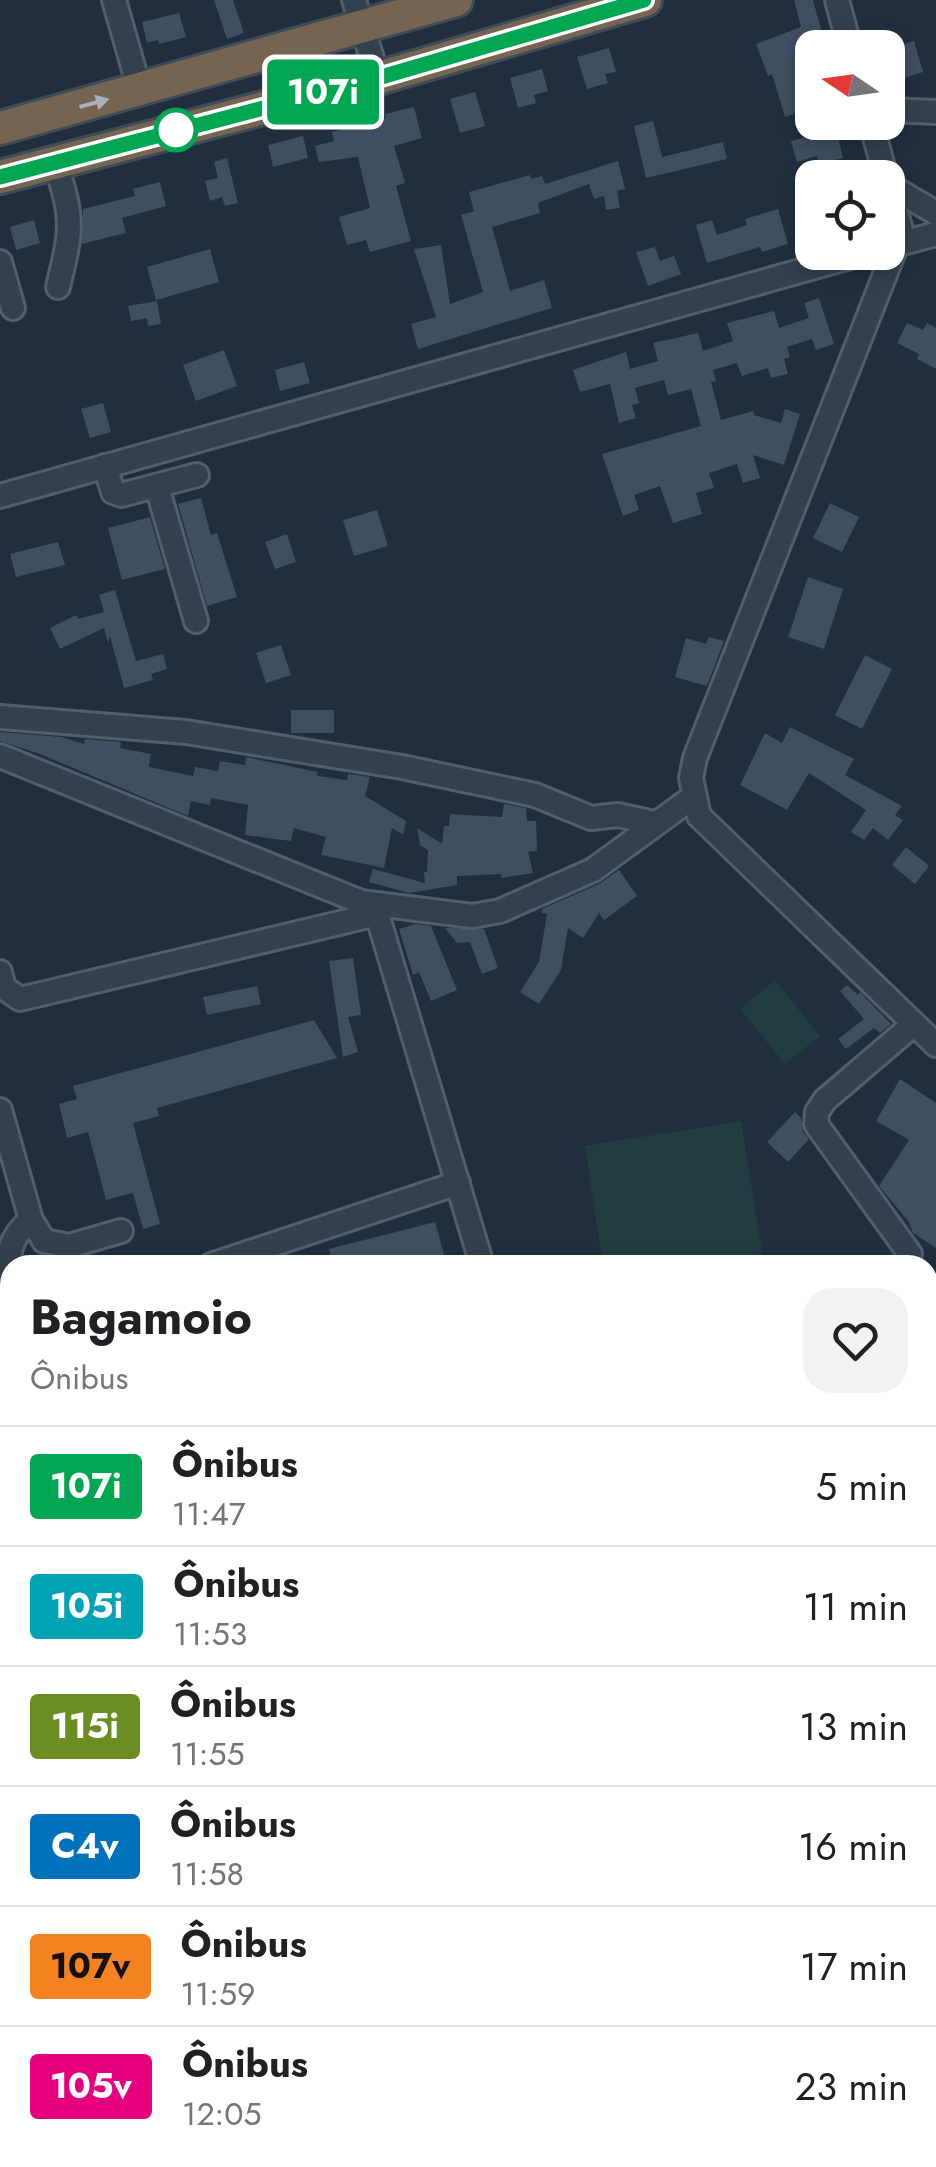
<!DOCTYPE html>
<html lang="pt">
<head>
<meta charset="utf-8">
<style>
	:root { --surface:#fff; --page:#f2f2f2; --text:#202124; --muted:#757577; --line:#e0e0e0 }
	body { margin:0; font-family:Jost,sans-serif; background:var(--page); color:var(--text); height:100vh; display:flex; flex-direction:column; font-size:38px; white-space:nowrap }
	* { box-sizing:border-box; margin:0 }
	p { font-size:32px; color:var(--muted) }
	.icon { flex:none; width:55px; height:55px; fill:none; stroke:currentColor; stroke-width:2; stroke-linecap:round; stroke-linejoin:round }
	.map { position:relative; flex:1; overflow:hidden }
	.drawer { position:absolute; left:0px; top:1255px; width:938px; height:912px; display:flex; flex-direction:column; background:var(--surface); border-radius:30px 30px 0 0; box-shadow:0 5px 15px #0003 }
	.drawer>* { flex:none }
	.badge { padding:0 20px; border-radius:8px; font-size:35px; line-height:65px }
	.needle { width:65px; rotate:283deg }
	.buttons { position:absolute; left:795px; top:30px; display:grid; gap:20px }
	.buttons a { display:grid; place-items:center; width:110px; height:110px; border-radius:20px; background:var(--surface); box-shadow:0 5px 15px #0003; font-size:50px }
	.map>.badge { position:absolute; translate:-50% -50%; box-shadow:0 0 0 5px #fff }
	.round { display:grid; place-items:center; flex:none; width:105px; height:105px; border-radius:30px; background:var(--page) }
	.headline { display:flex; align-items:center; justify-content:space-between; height:170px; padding:0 30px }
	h1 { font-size:48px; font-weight:700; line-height:75px }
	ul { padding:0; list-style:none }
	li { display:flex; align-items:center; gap:30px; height:120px; padding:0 30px; border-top:2px solid var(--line) }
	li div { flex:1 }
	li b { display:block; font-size:38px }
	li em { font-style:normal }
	li .badge { min-width:110px; font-weight:700; text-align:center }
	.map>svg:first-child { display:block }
	.green { fill:#223d3f }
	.building { fill:#3f4e60 }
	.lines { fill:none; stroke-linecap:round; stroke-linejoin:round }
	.minor-casing { stroke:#525e6c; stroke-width:28 }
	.highway-casing { stroke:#404b59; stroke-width:38 }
	.minor { stroke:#34404e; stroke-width:22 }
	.highway { stroke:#756550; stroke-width:32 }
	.oneway { fill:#aab2bd }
	.line-casing { stroke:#fff; stroke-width:22 }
	.line { stroke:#00a651; stroke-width:15 }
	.stop-dot { fill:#fff; stroke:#00a651; stroke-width:5 }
</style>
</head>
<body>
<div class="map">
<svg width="936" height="2167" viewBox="0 0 936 2167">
	<rect width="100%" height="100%" fill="#202e3e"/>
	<g class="green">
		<polygon points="775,980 820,1036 785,1064 740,1009"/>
		<polygon points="741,1121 764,1265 603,1265 585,1146"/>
		<polygon points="0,1874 10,1875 10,2158 894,2158 904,2167 0,2167"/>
	</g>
	<g class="building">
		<polygon points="214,0 233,0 244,33 227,39"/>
		<polygon points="794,0 813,0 822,33 812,35 812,108 785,117 772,74 768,76 756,44 801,27"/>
		<polygon points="179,13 186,37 159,44 158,40 147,43 142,22"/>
		<polygon points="914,41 923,72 888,83 888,48"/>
		<polygon points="609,48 616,72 605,74 608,83 587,89 577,57"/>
		<polygon points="542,69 548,91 534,95 536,103 518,108 510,78"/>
		<polygon points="475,92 485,126 460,133 450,99"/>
		<polygon points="414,107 422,138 394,146 405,183 396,186 411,241 370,252 366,240 347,245 339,217 370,208 358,157 319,162 315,146 334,141 332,132 386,118 385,114"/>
		<polygon points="653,121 662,157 723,142 727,159 646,178 634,126"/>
		<polygon points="836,129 843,158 819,164 817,156 797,162 791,141"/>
		<polygon points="303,136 308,158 273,167 268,145"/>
		<polygon points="227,158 238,203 225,206 222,197 210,201 205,181 218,178 214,162"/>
		<polygon points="618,161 625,189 617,191 620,208 606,210 604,196 594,199 589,184 538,203 540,213 492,227 510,291 544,280 552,308 418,349 411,324 436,317 414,249 441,245 450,304 483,292 461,215 474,211 469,192 530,175 531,179 542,176 545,184"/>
		<polygon points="160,182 166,206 122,218 126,233 82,244 83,209 135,196 133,189"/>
		<polygon points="778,209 788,244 762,252 760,247 707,263 696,225 712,220 717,235 747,225 745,219"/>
		<polygon points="34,220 40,243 16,250 10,227"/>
		<polygon points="655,247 660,261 674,256 681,274 648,286 636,252"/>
		<polygon points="210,249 219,282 156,300 147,267"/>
		<polygon points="819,298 834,344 816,350 812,339 787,347 790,357 784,359 788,374 771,378 768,368 742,376 737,363 713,370 716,381 711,382 721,420 753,411 754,415 781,423 785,409 800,414 784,465 753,455 760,478 743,483 737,464 709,473 714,488 696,493 702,514 673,523 660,486 634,495 639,510 623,516 602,454 701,426 691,389 668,395 664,380 635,388 639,403 632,405 636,418 619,423 610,384 580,392 573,370 626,352 630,369 658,361 653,343 698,333 703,351 733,341 727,323 774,311 779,328 809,318 804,303"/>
		<polygon points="157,301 161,324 148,326 147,318 131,321 128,306"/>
		<polygon points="907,323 923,330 927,323 936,328 936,369 917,359 919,354 897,343"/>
		<polygon points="224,350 237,386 196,401 183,365"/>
		<polygon points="304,362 310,383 280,391 275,370"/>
		<polygon points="103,403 111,432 90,438 81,409"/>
		<polygon points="201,498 211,535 217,533 237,597 207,606 178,504"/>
		<polygon points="830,503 859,517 842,552 813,538"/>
		<polygon points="377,510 388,546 354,556 343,520"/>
		<polygon points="150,517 165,569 122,580 108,528"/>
		<polygon points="287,534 296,562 275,569 265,542"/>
		<polygon points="58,542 65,565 16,577 10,554"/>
		<polygon points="808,577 843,589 824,649 788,637"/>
		<polygon points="115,590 136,661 163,654 167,669 151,674 153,680 124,688 110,636 108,643 104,628 60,649 50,628 76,615 78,619 104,612 99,595"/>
		<polygon points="709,637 724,641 707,686 675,677 686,638 706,644"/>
		<polygon points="281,645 291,675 266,683 256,653"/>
		<polygon points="865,655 892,669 862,729 835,715"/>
		<rect x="291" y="710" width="43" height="23"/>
		<polygon points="790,727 854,759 845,775 902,806 895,815 903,820 888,840 873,828 864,840 851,832 866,810 809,773 787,810 740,785 765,733 782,743"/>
		<polygon points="0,732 61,737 84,744 85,739 121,742 120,748 151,754 149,767 193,776 195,767 218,771 220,761 245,765 246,757 318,772 317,776 347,780 348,774 370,777 365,796 406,821 403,835 392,828 384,868 321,855 326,837 294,828 291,841 245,835 248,805 211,798 210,805 191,801 188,816 40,754 0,741"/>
		<polygon points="504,804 526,808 527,821 536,821 537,851 528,852 533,873 502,878 501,874 457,876 457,885 409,893 369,882 373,869 425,883 424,872 427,872 428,850 420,845 417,828 442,844 444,826 449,826 450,814 502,817"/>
		<polygon points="906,847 929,866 915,884 892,865"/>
		<polygon points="619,870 637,896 604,920 599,913 583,938 568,928 561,970 539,1004 520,992 539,962 547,914 542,913 542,909 599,884"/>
		<polygon points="416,924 431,926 457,990 431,1001 419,972 413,975 399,929"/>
		<polygon points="445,928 484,929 498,968 482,974 470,942 457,943"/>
		<polygon points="353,958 361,1015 348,1017 358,1052 343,1057 329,961"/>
		<polygon points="847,985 858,995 860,992 891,1024 880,1033 874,1028 846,1049 838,1039 864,1019 840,991"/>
		<polygon points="257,986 261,1004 207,1015 203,997"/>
		<polygon points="314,1020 337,1058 157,1108 159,1116 133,1123 160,1224 143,1229 133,1193 106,1200 88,1132 67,1138 59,1104 77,1099 73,1086"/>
		<polygon points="900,1079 936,1103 936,1248 913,1233 909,1222 879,1186 909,1140 876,1121"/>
		<polygon points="795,1112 801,1118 803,1132 809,1139 788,1162 767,1142"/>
		<polygon points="435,1222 447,1265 333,1265 329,1249"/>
	</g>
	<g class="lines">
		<g class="minor-casing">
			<g id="minor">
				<polyline points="114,0 140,91"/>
				<polyline points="354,0 378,78"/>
				<polyline points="837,0 850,48"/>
				<polyline points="888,110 936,112"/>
				<polyline points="871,122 886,178"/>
				<path d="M55 162C74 220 72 229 58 287"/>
				<polyline points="888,179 897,190 936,213"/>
				<polyline points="888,183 904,242"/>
				<polyline points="897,244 695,758 691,778 699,816 936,1045"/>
				<polyline points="891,246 936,234"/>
				<polyline points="0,262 13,308"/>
				<polyline points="105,466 113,492 121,495 197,475"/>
				<polyline points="157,487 196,621"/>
				<polyline points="0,496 868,252"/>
				<polyline points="0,717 186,732 402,767 535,795 591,818 618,815 654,823"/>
				<polyline points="0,756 361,902 377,914 482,1265"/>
				<polyline points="361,902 472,916 500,911 593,870 693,797"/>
				<polyline points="0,972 4,988 20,999 377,914"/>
				<polyline points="0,1110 31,1220 44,1241 69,1246 121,1231"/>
				<polyline points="910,1254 816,1124 817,1112 825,1100 914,1024"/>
				<polyline points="211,1265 458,1183"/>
				<path d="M10 1283C6 1257 9 1237 31 1220"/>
				<polyline points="0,1330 10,1329"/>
				<polyline points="928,1625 936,1617"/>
				<polyline points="0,1705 10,1721"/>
				<polyline points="928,1888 936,1899"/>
				<polyline points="0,1991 10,1992"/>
				<polyline points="698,2158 705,2167"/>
			</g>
		</g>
		<g class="highway-casing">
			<g id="highway">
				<polyline points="0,128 456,0"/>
				<polyline points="0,177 378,78 645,0"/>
			</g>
		</g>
		<use href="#minor" class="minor"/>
		<use href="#highway" class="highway"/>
	</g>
	<defs><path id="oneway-solid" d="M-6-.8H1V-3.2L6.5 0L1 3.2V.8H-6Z" transform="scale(2.5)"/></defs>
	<use class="oneway" href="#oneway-solid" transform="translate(94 103) rotate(-15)"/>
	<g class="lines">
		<g class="line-casing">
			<polyline id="line" points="0,177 378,78 644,0"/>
		</g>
		<use href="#line" class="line"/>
	</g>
	<circle class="stop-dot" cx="176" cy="130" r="20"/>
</svg>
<div class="buttons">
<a><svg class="needle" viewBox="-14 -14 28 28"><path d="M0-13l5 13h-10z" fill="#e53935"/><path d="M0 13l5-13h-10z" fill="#757577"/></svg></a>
<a><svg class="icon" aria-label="locate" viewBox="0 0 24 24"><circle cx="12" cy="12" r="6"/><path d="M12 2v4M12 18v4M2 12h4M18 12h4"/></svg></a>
</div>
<b class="badge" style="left:323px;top:92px;background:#00a651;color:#fff">107i</b>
<section class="drawer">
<div class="headline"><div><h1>Bagamoio</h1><p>Ônibus</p></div><a class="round"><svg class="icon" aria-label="heart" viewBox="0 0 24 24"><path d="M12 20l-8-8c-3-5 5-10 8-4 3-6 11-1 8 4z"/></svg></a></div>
<ul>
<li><span class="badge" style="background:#00a651;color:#fff">107i</span><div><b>Ônibus</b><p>11:47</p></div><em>5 min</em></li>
<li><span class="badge" style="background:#00a3b4;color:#fff">105i</span><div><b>Ônibus</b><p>11:53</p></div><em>11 min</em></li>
<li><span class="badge" style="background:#6b8e23;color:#fff">115i</span><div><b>Ônibus</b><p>11:55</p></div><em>13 min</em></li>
<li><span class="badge" style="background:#0072bc;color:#fff">C4v</span><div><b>Ônibus</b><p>11:58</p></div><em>16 min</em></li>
<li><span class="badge" style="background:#f58220;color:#111">107v</span><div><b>Ônibus</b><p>11:59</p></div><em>17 min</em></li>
<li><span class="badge" style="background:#e6007e;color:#fff">105v</span><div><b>Ônibus</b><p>12:05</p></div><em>23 min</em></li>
</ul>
</section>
</div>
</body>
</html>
